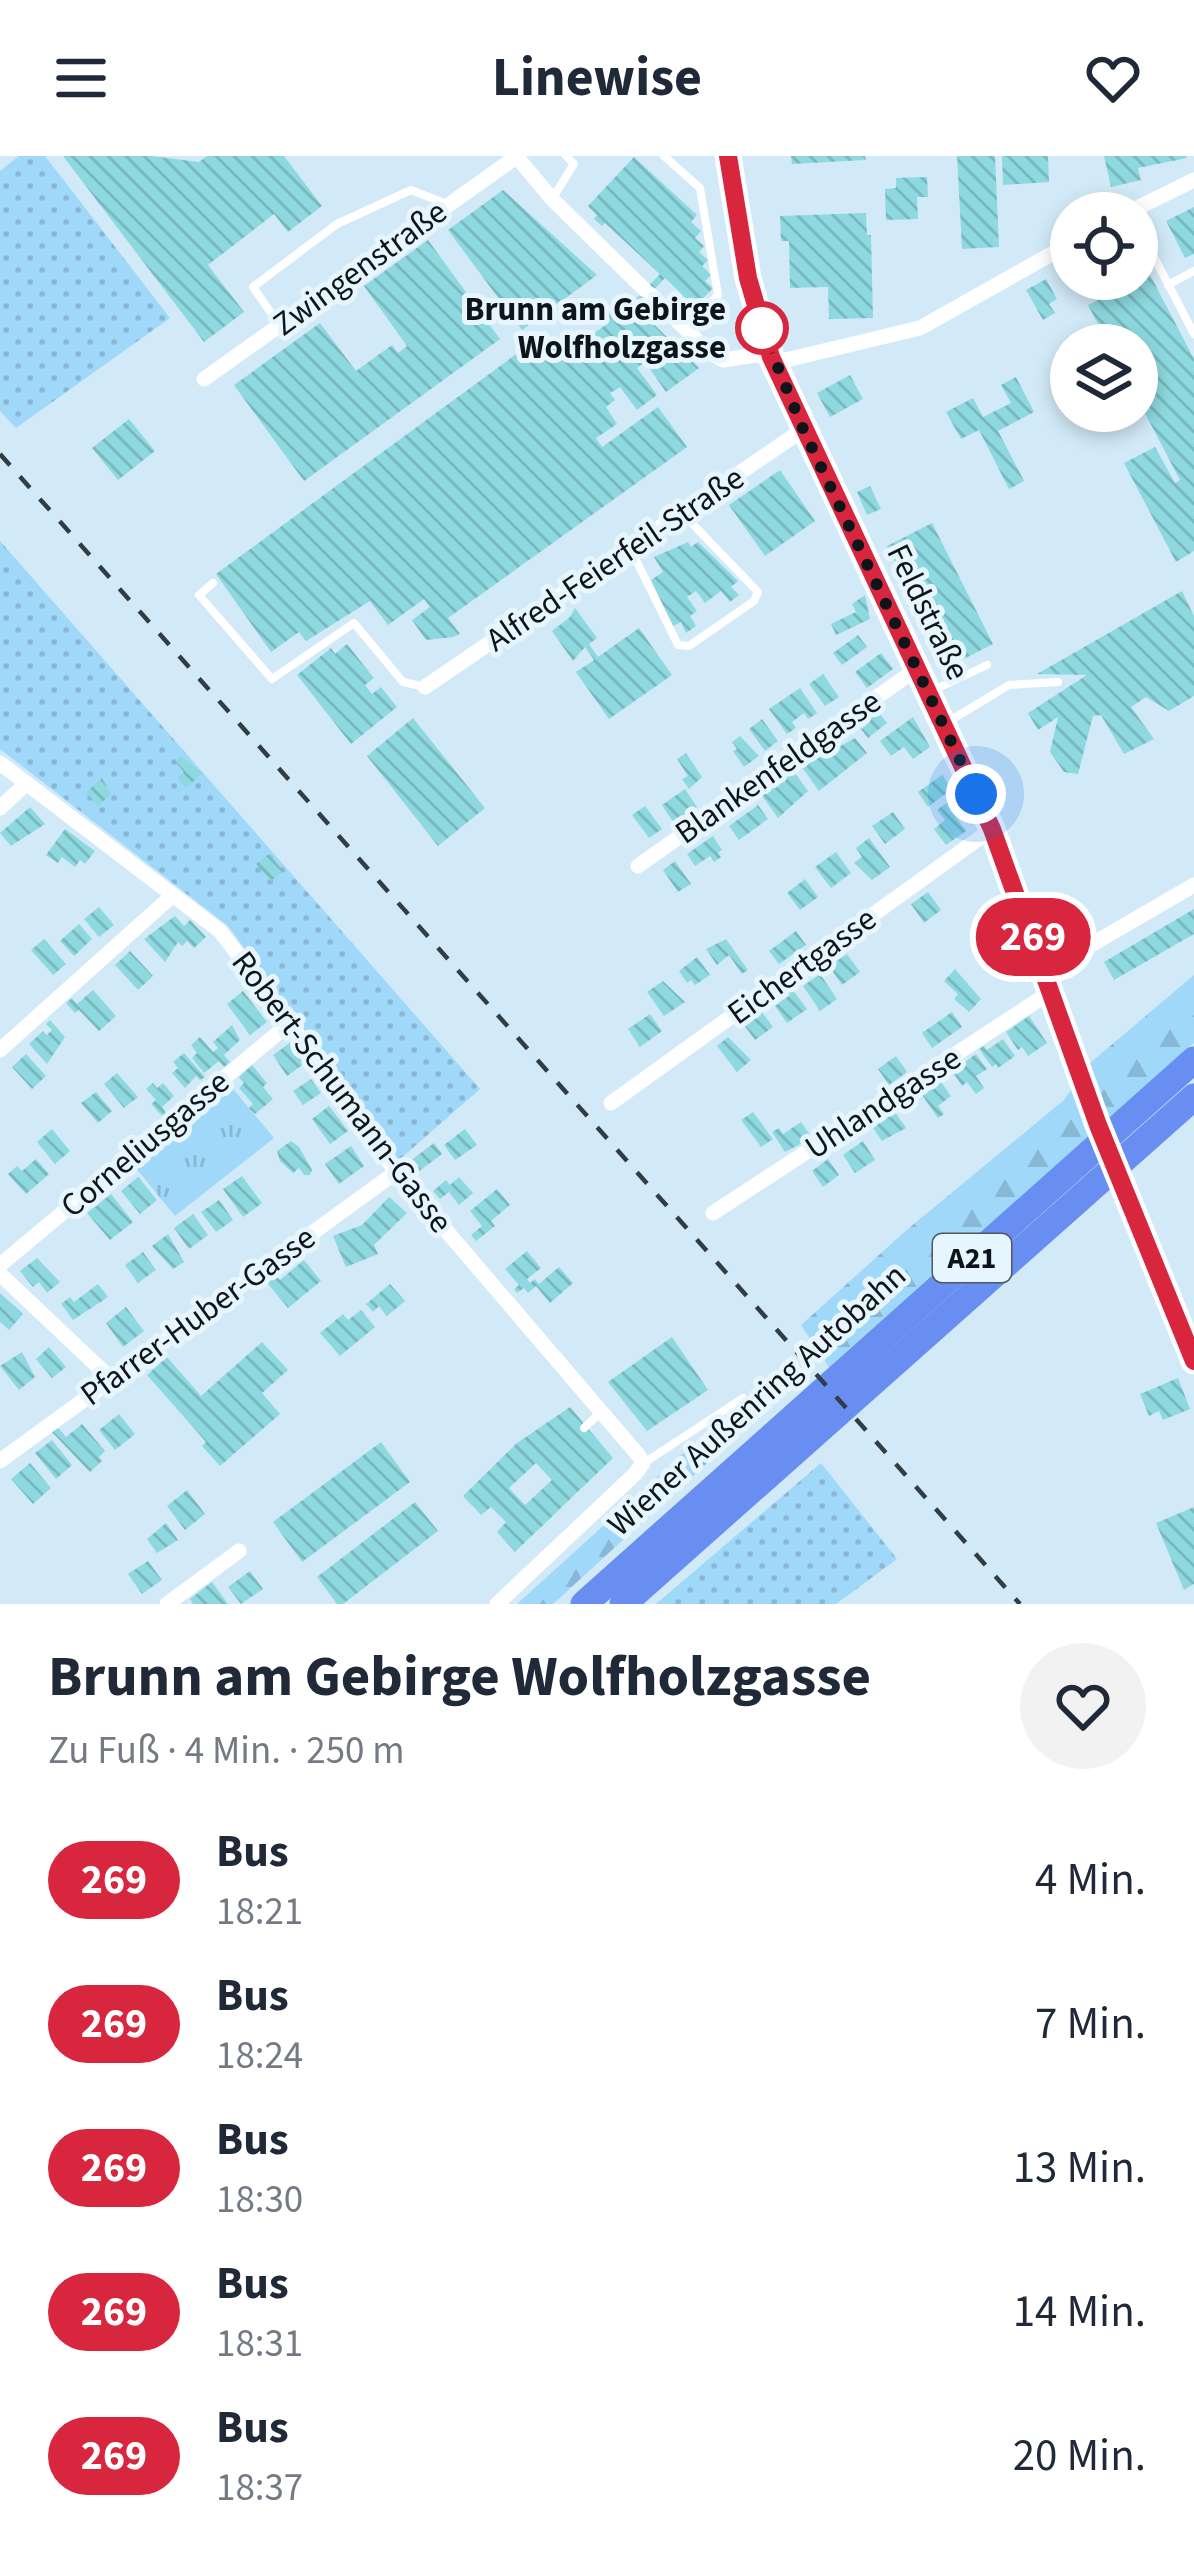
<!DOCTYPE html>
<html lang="de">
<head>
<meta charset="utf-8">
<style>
	:root { --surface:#fff; --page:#f2f2f3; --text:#1f2937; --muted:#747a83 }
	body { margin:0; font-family:"Source Sans 3",sans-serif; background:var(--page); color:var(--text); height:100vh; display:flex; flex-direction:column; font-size:45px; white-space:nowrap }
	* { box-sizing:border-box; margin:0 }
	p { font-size:39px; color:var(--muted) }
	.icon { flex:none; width:66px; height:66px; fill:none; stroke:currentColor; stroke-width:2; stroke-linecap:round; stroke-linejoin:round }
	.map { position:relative; height:1448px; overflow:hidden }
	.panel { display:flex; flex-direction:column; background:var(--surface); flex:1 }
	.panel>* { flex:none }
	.badge { padding:0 24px; border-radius:39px; font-size:42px; line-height:78px }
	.fabs { position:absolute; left:1050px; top:36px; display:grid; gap:24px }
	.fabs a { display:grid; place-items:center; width:108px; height:108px; border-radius:50%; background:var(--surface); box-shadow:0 6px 18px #0003; font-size:60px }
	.you { position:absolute; width:60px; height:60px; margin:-30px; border:9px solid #fff; border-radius:50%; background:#1a73e8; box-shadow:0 0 0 18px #1a73e833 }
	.map>.badge { position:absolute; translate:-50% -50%; box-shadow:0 0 0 6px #fff }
	.round { display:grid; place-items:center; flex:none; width:126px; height:126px; border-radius:63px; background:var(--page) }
	.headline { display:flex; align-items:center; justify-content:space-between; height:204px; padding:0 48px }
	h1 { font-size:57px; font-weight:700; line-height:90px }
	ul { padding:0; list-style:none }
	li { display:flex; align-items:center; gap:36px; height:144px; padding:0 48px }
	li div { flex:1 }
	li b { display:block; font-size:45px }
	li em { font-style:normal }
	li .badge { min-width:132px; font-weight:700; text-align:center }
	header { display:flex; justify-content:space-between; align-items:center; height:156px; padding:0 48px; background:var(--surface); font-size:54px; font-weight:700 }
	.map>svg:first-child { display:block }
	.grass { fill:url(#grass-tufts) }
	.forest { fill:url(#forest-firs) }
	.park { fill:url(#park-dots) }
	.building { fill:url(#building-back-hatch); fill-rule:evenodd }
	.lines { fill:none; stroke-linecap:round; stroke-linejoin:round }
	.service { stroke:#fff; stroke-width:8 }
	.minor { stroke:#fff; stroke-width:15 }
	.primary { stroke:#a4bbf7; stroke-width:24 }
	.motorway { stroke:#688ef1; stroke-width:27 }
	.rail { stroke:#323d43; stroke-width:4.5; stroke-dasharray:15 15; stroke-linecap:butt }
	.line-casing { stroke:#fff; stroke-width:27 }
	.line { stroke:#d7263d; stroke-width:18 }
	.walk { stroke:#0d151a; stroke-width:12; stroke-dasharray:0 21.6 }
	.stop-dot { fill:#fff; stroke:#d7263d; stroke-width:6 }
	.labels { text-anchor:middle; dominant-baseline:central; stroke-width:10; stroke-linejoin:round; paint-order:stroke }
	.shield { fill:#e7f5fe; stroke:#4e585e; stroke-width:3 }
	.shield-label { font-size:30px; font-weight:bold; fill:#0d151a }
	.street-label { font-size:33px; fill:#0d151a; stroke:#e7f5fe }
	.stop-label { font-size:33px; font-weight:bold; fill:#0d151a; stroke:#e7f5fe; text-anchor:end }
</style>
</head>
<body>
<header><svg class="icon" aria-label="menu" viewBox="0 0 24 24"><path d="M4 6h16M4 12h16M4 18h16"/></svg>Linewise<svg class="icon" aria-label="heart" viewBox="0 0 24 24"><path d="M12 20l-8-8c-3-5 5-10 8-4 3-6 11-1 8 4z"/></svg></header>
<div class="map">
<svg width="1194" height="1448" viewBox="0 0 1194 1448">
	<defs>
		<pattern id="grass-tufts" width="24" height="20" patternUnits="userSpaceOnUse" patternTransform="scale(3)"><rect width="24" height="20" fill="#9fd8f9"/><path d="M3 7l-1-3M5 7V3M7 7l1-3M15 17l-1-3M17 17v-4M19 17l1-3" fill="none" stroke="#88b8d5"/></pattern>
		<pattern id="forest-firs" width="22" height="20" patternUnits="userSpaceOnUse" patternTransform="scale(3)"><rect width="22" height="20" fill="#9fd8f9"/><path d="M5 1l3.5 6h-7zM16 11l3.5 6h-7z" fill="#88b8d5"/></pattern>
		<pattern id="park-dots" width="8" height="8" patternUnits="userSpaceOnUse" patternTransform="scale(3)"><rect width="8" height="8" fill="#9fd8f9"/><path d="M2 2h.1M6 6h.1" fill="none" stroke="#88b8d5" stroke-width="1.8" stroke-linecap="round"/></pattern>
		<pattern id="building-back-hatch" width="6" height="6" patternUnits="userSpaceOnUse" patternTransform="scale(3)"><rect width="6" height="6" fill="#8dd9df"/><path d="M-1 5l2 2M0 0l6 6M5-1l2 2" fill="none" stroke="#78b9bf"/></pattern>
	</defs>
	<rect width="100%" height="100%" fill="#d2eaf8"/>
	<polygon class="grass" points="229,928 274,982 175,1060 131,1006"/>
	<g class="forest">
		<polygon points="1194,819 1194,887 829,1211 801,1169 909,1072 1064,944 1090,907"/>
		<polygon points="761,1236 776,1244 553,1448 517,1448 688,1293"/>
	</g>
	<g class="park">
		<polygon points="19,0 45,0 170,162 16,272 0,255 0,15"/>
		<polygon points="0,385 480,933 399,1004 228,770 0,593"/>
		<polygon points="821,1307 897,1403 836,1448 656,1448"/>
	</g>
	<g class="building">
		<polygon points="63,0 151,0 199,6 207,0 284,0 322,50 288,76 274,58 208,109 244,156 204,186"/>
		<polygon points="791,0 865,0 866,4 792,8"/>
		<polygon points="957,0 995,0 999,91 962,93"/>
		<polygon points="1002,0 1048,0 1049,26 1003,29"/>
		<polygon points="1104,0 1186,0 1187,2 1138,12 1141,24 1111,31"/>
		<polygon points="634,1 697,59 691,66 701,75 695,82 704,90 699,96 708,104 702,110 711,119 705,125 713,132 695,151 665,122 637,152 699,212 666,236 645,206 637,212 657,239 637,254 620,231 610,237 615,244 606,251 617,268 596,282 602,291 658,251 687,291 448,462 460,478 453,481 426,484 412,464 430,451 424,443 388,469 370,445 306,485 299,476 271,496 216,418 545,177 561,201 607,168 602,162 628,143 632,147 660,118 605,67 602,70 594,63 597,59 588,50"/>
		<polygon points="927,21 928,41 917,41 918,63 886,64 885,33 896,32 896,22"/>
		<polygon points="503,34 597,119 522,174 448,74"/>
		<polygon points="1194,51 1194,98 1185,102 1166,65"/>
		<polygon points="866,57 867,79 871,79 873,162 829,163 828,131 790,132 789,85 781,85 780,60"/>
		<polygon points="428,84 500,183 304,325 234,229 320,167 356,215 392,189 398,197 407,190 364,130"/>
		<polygon points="1149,117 1194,203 1194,395 1176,406 1124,307 1155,291 1175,327 1180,324 1137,242 1137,189 1109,189 1088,149"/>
		<polygon points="1046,123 1057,143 1049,148 1055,157 1043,164 1026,134"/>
		<polygon points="850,219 863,243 830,261 817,237"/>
		<polygon points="1016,221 1034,256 998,275 1024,325 1009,333 979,274 961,283 946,256 973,242 983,261 1011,247 1001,229"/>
		<polygon points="129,263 155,295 118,324 92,292"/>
		<polygon points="780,314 815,365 765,400 729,349"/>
		<polygon points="870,330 881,353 867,359 857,336"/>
		<polygon points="932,367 993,488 948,511 887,390"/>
		<polygon points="688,386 691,391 698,386 738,425 731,431 739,439 730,446 721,435 705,447 696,435 687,441 697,455 690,460 696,470 686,477 681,466 673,470 651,424 663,416 654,401"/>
		<polygon points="1182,435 1194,460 1194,540 1169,555 1146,541 1131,551 1154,583 1124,598 1101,559 1093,560 1078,618 1064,616 1050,596 1058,561 1038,574 1028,557 1087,519 1037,518"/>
		<polygon points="865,439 870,463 836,479 831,468 856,456 852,448"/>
		<polygon points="575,452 597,482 589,488 598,501 639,472 672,519 609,563 576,516 594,504 585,491 573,505 552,475 570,461"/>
		<polygon points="858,479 867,491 842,509 833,497"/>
		<polygon points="347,488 374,522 365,529 372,538 381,531 397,551 351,588 297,519 331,492 335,498"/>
		<polygon points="881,497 893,513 867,532 855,516"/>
		<polygon points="823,518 839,541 825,550 809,528"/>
		<polygon points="800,532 817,557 808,563 804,557 792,566 796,572 787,578 769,553"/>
		<polygon points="877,554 887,567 868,582 861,573 866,570 862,565"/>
		<polygon points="913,561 930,591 913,603 904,591 891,600 880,585"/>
		<polygon points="413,562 485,652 438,690 367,600"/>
		<polygon points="762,563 778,585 765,595 749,573"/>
		<polygon points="740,580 759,600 744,611 733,595 737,593 732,586"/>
		<polygon points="855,582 867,597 819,635 802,611"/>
		<polygon points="686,597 702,621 689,633 682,623 688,620 677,603"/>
		<polygon points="181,600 202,617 186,632 177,622 184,616 175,606"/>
		<polygon points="792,613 808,635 778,662 760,637"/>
		<polygon points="942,619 952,633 928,651 918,636"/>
		<polygon points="102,622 111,638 98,650 86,636"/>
		<polygon points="685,633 697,651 673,666 662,649"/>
		<polygon points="958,639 963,654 955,660 966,675 946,689 934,673 945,664 937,654"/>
		<polygon points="758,649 768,663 739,684 729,670"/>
		<polygon points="645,650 662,673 649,682 632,659"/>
		<polygon points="30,651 45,668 11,690 0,677"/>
		<polygon points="893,656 905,673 885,688 872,670"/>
		<polygon points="65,673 95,695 85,708 80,704 75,711 62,701 58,707 46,699"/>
		<polygon points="713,680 722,694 718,697 721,701 714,706 710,700 695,710 687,698"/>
		<polygon points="869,682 890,711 872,724 854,707 862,701 856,692"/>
		<polygon points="836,696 851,717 831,732 815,711"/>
		<polygon points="269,698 283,715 271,725 256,708"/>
		<polygon points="675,705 691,728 678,736 663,714"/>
		<polygon points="805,723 818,741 800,754 787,737"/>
		<polygon points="928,736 941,754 924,767 911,748"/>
		<polygon points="99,751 114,769 99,781 84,763"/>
		<polygon points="1194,753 1194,778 1114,824 1104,806"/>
		<polygon points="175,760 184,770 190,764 206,781 194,792 187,785 182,790 178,786 165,806 144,783"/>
		<polygon points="79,768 92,783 74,800 60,785"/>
		<polygon points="997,768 1005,786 984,795 976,778"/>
		<polygon points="796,775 806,789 779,808 769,795"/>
		<polygon points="44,783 66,808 53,819 31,794"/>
		<polygon points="726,783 748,814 742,818 729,799 717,809 706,793"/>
		<polygon points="130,795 153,820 138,834 115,809"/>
		<polygon points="847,798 860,816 842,829 829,810"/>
		<polygon points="697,801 710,819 695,829 691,824 687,827 679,815"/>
		<polygon points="955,813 981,843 969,856 954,843 958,838 944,825"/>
		<polygon points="820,818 837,843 820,855 803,830"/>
		<polygon points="663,825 685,846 664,860 647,836"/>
		<polygon points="790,830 807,853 787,867 775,850 790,839 785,833"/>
		<polygon points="93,834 116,860 99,875 79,854 75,857 66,847 72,842 77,848"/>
		<polygon points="243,835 267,866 250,879 227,848"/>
		<polygon points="762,856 773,871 755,884 744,869"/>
		<polygon points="952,856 962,871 932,892 922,877"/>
		<polygon points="650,858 662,875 640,891 628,873"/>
		<polygon points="1029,860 1047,887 1028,900 1022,891 1018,894 1006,876"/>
		<polygon points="50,864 65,881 47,908 29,888 43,875 47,879 52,874 46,868"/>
		<polygon points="232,869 240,884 224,899 230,906 224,911 219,905 204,917 192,902 197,897 191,889 200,881 213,896 218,892 213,886"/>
		<polygon points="728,881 751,904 737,916 717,890"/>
		<polygon points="1003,883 1015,900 998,912 996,908 992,911 979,893 984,890 987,894"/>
		<polygon points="291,886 305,907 287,920 273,899"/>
		<polygon points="184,897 205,921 200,924 196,920 185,932 172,917 178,912 173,906"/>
		<polygon points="26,898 46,920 32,933 12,911"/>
		<polygon points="976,898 987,913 976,920 984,932 976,938 967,926 962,930 952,915"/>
		<polygon points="896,900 907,916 889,929 878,913"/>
		<polygon points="252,909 267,927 263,931 273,943 255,958 249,952 253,948 239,932 244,927 239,921"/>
		<polygon points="117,917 138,941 124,952 104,928"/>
		<polygon points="311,923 321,937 303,949 293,935"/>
		<polygon points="939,923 951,940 938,950 944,958 938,962 918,933"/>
		<polygon points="153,927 157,932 163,927 174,940 162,951 167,958 163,961 151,948 156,944 146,933"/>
		<polygon points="96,936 112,955 98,967 81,947"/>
		<polygon points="329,950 348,975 330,988 312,963"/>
		<polygon points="753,956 773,983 761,991 741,964"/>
		<polygon points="895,956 906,972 882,985 873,972"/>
		<polygon points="801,966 812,982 785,996 772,976 779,972 783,978"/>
		<polygon points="52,973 70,995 55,1008 37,986"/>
		<polygon points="465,973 477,989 455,1004 444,989"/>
		<polygon points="291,985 299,991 312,1014 310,1019 304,1019 299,1012 293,1017 280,1005 277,995"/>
		<polygon points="863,985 875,1004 855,1017 843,999"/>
		<polygon points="434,987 442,998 414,1019 406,1008"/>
		<polygon points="351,990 364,1010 339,1028 325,1008"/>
		<polygon points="36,1003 49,1018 26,1038 8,1018 17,1010 22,1015"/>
		<polygon points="828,1003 839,1019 823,1031 812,1015"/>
		<polygon points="242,1020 262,1047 243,1061 223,1033"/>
		<polygon points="138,1021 157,1044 140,1058 121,1035"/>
		<polygon points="459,1021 473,1037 459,1049 449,1036 440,1043 433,1035 446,1024 450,1029"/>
		<polygon points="497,1033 510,1049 491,1065 495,1070 476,1085 471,1079 482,1070 470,1055"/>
		<polygon points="111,1038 133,1066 110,1084 87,1057"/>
		<polygon points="389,1041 407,1057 374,1089 378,1098 346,1111 333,1080 362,1069"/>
		<polygon points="219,1044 233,1064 216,1076 201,1056"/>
		<polygon points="193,1058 208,1079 189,1093 174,1072"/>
		<polygon points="168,1078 184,1106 173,1113 152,1090"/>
		<polygon points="527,1095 541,1112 527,1123 530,1127 535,1123 539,1128 559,1111 573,1127 550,1147 536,1130 528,1137 524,1132 517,1137 514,1133 519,1129 505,1113"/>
		<polygon points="143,1096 156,1114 138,1127 125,1109"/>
		<polygon points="37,1102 60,1126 47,1137 39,1126 33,1131 20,1115"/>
		<polygon points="304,1104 321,1125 288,1152 264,1123 273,1116 280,1124"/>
		<polygon points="98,1128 108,1141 73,1164 61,1148 70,1141 74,1146"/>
		<polygon points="390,1128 405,1145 387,1160 379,1150 373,1156 366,1148"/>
		<polygon points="0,1137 23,1158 9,1174 0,1166"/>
		<polygon points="126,1151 144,1175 123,1191 106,1167"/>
		<polygon points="361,1154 375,1171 340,1200 320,1177 343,1158 348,1164"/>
		<polygon points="672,1181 708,1234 647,1275 608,1226"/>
		<polygon points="262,1186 288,1214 262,1237 280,1258 220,1310 202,1290 206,1286 147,1219 167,1201 201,1240"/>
		<polygon points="49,1191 66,1211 52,1222 36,1203"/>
		<polygon points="22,1196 35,1221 19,1234 0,1210"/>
		<polygon points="1178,1222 1190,1253 1163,1264 1159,1255 1149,1260 1140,1238"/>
		<path d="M570 1251 613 1302 515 1396 497 1376 506 1366 491 1351 481 1359 463 1340 517 1287ZM536 1307 552 1324 525 1349 509 1332Z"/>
		<polygon points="119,1258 135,1278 115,1294 99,1274"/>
		<polygon points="82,1268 105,1295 99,1301 102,1305 90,1316 50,1274 56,1269 66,1281"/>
		<polygon points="52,1284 72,1309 56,1323 35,1297"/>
		<polygon points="381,1286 410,1326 302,1406 273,1366"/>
		<polygon points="30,1307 51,1332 33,1348 11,1323"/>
		<polygon points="187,1334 205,1358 185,1374 167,1350"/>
		<polygon points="415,1346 438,1375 343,1448 337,1448 317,1421"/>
		<polygon points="1194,1351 1194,1428 1184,1434 1156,1367"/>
		<polygon points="166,1367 178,1384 157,1397 147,1383"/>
		<polygon points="148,1405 162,1424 142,1438 128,1418"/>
		<polygon points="250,1415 263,1433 241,1448 228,1431"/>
		<polygon points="212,1426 228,1448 193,1448 190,1443"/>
	</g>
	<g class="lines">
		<g class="service">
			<polyline points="664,0 700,32 718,139 686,172"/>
			<polyline points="552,43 574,8 566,0"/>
			<polyline points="1137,68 1194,178"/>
			<polyline points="1168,129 1194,115"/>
			<polyline points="280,170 253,131 337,68 411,34 447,48"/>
			<polyline points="631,394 678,489 689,490 754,445 758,436 683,358"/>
			<polyline points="213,427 199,439 272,523 354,467 403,526 425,531"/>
			<polyline points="934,534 987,509"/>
			<polyline points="946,567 1009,529 1058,526"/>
			<polyline points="584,1272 601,1256"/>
			<polyline points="644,1307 743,1242"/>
		</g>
		<g class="minor">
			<polyline points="516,0 552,43 645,134"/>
			<polyline points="1127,57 1194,24"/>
			<polyline points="650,138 710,197 723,204 756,199 786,204 920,172 1071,87"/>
			<polyline points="204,223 516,1"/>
			<polyline points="425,531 804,273"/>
			<polyline points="0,607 220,775 290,867 396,1016 639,1300 643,1307 635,1318 497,1448"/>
			<polyline points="0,652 27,627"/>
			<polyline points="638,710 918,512"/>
			<polyline points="1046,815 1194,729"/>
			<polyline points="0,894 173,739"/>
			<polyline points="611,947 992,673"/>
			<polyline points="713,1057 1052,835"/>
			<polyline points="0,1109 290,867"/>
			<polyline points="0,1118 110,1222"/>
			<polyline points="0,1305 396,1016"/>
			<polyline points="167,1448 239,1395"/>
		</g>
		<polyline class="primary" points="728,0 748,122 771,201 992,673 1098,969 1194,1205"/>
		<g class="motorway">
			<polyline points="584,1448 1194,904"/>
			<polyline points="623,1448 1194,941"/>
		</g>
		<polyline class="rail" points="0,298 1020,1448"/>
	</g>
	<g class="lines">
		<g class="line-casing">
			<polyline id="line" points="728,0 748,122 771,201 992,673 1098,969 1194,1205"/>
		</g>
		<use href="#line" class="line"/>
		<polyline class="walk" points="762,172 803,273 976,638"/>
	</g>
	<circle class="stop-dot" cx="762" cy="172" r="24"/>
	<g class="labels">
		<rect class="shield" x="933" y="1078" width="78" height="48" rx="9"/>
		<g class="shield-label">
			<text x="972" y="1102">A21</text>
		</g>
		<g class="street-label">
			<text transform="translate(360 112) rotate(-36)">Zwingenstraße</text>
			<text transform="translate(615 403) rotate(-34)">Alfred-Feierfeil-Straße</text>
			<text transform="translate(928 456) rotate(64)">Feldstraße</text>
			<text transform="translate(778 611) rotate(-35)">Blankenfeldgasse</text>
			<text transform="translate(802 810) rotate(-36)">Eichertgasse</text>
			<text transform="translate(342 936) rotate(53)">Robert-Schumann-Gasse</text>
			<text transform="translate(883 947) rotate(-33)">Uhlandgasse</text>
			<text transform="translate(145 988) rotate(-40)">Corneliusgasse</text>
			<text transform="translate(198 1160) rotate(-36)">Pfarrer-Huber-Gasse</text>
			<text transform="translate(757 1244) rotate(-42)">Wiener Außenring Autobahn</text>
		</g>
		<g class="stop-label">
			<text x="726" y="153">Brunn am Gebirge<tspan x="726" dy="38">Wolfholzgasse</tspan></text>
		</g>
	</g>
</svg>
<div class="fabs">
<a><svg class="icon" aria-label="locate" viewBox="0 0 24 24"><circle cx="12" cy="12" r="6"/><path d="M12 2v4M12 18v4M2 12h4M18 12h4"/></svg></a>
<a><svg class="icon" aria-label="layers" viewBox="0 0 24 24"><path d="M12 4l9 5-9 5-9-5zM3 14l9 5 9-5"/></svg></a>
</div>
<div class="you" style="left:976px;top:638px"></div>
<b class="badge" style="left:1033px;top:781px;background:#d7263d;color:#fff">269</b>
</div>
<section class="panel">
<div class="headline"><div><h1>Brunn am Gebirge Wolfholzgasse</h1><p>Zu Fuß · 4 Min. · 250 m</p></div><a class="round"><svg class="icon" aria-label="heart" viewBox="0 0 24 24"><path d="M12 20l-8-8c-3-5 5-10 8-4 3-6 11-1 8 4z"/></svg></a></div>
<ul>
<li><span class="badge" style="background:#d7263d;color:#fff">269</span><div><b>Bus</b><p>18:21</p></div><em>4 Min.</em></li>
<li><span class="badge" style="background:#d7263d;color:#fff">269</span><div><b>Bus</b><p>18:24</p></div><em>7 Min.</em></li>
<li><span class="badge" style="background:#d7263d;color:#fff">269</span><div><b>Bus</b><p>18:30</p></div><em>13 Min.</em></li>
<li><span class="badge" style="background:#d7263d;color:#fff">269</span><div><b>Bus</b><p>18:31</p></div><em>14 Min.</em></li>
<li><span class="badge" style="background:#d7263d;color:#fff">269</span><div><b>Bus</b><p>18:37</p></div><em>20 Min.</em></li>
</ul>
</section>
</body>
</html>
